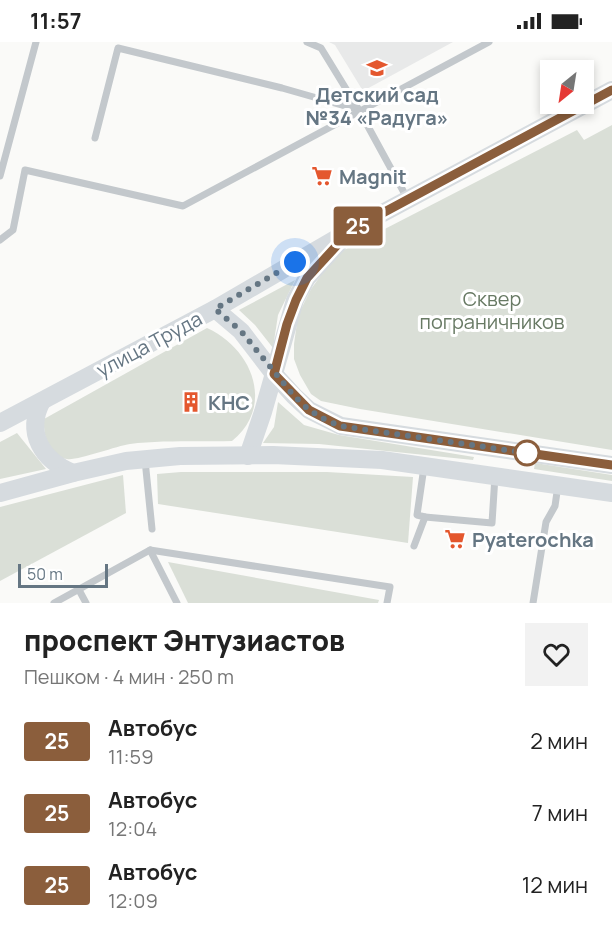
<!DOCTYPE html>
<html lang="ru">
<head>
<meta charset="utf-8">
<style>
	:root { --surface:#fff; --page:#f2f2f2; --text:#222; --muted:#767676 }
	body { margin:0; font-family:Manrope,sans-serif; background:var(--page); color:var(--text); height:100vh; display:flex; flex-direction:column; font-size:22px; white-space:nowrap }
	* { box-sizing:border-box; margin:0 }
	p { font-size:20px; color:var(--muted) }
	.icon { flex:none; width:33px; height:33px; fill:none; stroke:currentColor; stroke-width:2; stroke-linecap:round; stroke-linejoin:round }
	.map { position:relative; height:561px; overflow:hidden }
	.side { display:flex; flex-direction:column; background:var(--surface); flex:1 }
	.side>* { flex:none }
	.badge { padding:0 12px; border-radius:4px; font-size:21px; line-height:39px }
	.needle { width:39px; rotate:210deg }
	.controls { position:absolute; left:540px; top:18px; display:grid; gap:12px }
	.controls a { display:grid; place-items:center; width:54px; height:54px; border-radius:0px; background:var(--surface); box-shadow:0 3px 9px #0003; font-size:30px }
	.scale { position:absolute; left:18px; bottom:15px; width:90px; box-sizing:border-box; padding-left:6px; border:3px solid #657683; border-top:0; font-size:16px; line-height:21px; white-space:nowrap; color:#657683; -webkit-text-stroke:4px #fff; paint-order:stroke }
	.you { position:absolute; width:30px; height:30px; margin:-15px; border:4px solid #fff; border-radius:50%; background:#1a73e8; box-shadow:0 0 0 9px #1a73e833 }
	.map>.badge { position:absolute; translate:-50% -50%; box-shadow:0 0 0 3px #fff }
	.round { display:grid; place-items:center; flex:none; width:63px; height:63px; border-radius:0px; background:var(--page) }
	.overview { display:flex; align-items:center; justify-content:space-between; height:102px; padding:0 24px }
	h1 { font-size:28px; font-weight:800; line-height:45px }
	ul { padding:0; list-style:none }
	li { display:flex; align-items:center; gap:18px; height:72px; padding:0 24px }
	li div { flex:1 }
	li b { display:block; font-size:22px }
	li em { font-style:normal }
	li .badge { min-width:66px; font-weight:700; text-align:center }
	.status { display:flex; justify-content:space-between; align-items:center; height:42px; padding:0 30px; background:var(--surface); direction:ltr }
	.status svg { height:16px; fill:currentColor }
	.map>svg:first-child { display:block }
	.built { fill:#e8e9e9 }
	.green { fill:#dadfd7 }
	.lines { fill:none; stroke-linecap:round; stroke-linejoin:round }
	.lane { stroke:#c3c8cc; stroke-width:7 }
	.secondary { stroke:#d6dbdf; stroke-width:18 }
	.line-casing { stroke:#fff; stroke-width:14 }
	.line { stroke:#8b5e3c; stroke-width:9 }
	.walk { stroke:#657683; stroke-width:6; stroke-dasharray:0 10.8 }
	.stop-dot { fill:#fff; stroke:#8b5e3c; stroke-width:3 }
	.labels { text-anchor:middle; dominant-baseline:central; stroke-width:6; stroke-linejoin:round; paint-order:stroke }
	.poi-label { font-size:20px; font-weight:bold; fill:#657683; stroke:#fff; text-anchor:start }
	.park-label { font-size:20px; fill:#687a64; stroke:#fff }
	.street-label { font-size:20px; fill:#657683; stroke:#fff }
</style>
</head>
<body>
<div class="status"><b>11:57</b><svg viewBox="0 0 49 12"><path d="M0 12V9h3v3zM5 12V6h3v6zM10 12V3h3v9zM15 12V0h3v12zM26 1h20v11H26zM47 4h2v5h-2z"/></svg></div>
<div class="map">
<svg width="612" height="561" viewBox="0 0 612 561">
	<rect width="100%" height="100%" fill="#fafaf8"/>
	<polygon class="built" points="329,0 453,0 363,49 335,3"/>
	<g class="green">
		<polygon points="612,83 612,408 360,367 321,359 311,352 300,333 294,317 294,302 298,273 311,247 324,229 340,210 577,88 584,98"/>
		<polygon points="295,238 278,273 273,306 255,283 239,268"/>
		<path d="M207 286C253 307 275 364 232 399 200 400 161 398 130 402 116 404 77 419 67 417 48 414 43 393 44 377Z"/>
		<polygon points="278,360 304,383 339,393 474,415 473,418 319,402 263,401 274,385"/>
		<polygon points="17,391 46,427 0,437 0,400"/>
		<polygon points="535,421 612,433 612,439 534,427"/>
		<polygon points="181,430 327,430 413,435 408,501 158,462 157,432"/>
		<polygon points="123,433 126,471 0,539 0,465"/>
		<polygon points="168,520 379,558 378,561 188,561"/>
	</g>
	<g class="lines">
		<g class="lane">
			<polyline points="307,0 321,6 359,68"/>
			<polyline points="95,96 118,6 282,46 359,68 407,156"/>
			<polyline points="0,134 36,0"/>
			<polyline points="0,198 13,188 25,128 183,164 489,0"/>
			<polyline points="145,418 152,487"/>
			<polyline points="425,475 492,481 495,434"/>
			<polyline points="414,504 425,475 417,473 424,425"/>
			<polyline points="150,508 177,561"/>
			<polyline points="79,548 86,561"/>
			<polyline points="54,561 150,508 390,545 387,561"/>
			<polyline points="533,561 546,480 555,464 558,443"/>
		</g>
		<g class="secondary">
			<polyline points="215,267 241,289 274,332 294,354 309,368 341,384 612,423"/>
			<path d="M42 359C25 391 42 418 73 431"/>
			<polyline points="0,381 215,267 351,188 612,48"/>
			<polyline points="248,414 263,370 295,258 307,236 339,201"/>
			<polyline points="0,451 73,431 126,419 180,414 273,413 382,418 612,451"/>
		</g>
	</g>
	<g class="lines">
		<g class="line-casing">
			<polyline id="line" points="612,48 351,188 307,236 296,258 287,282 274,332 309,368 340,384 612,423"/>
		</g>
		<use href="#line" class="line"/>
		<polyline class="walk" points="295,220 215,267 241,289 294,354 309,368 324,377 340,384 527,411"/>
	</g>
	<defs>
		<g id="school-bare" transform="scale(1.62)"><path d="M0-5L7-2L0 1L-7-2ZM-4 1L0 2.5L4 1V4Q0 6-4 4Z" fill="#e4572e" stroke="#fff" stroke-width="2.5" paint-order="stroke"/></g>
		<g id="supermarket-bare" transform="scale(1.62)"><path d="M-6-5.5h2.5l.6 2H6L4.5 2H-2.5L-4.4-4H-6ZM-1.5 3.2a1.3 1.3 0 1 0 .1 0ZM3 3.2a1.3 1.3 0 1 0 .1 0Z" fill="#e4572e" stroke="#fff" stroke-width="2.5" paint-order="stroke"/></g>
		<g id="building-bare" transform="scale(1.62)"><path d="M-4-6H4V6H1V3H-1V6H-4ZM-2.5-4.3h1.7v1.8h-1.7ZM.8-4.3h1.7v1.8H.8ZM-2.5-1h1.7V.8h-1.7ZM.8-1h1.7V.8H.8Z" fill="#e4572e" stroke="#fff" stroke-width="2.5" paint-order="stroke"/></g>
	</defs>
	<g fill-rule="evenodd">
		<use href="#school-bare" x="377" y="26"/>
		<use href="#supermarket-bare" x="322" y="134"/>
		<use href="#building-bare" x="191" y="360"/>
		<use href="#supermarket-bare" x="455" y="497"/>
	</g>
	<circle class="stop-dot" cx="527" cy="411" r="12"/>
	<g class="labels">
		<g class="poi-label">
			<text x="377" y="52" text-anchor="middle">Детский сад<tspan x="377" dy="23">№34 «Радуга»</tspan></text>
			<text x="339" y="134">Magnit</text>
			<text x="208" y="360">КНС</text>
			<text x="472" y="497">Pyaterochka</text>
		</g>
		<g class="park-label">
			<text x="492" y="256">Сквер<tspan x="492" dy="23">пограничников</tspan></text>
		</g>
		<g class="street-label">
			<text transform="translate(149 302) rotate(-28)">улица Труда</text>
		</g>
	</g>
</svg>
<div class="controls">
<a><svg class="needle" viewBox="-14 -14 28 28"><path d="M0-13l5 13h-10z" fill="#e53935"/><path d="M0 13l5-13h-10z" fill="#767676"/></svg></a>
</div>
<div class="scale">50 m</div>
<div class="you" style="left:295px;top:220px"></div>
<b class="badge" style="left:358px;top:184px;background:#8b5e3c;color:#fff">25</b>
</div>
<section class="side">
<div class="overview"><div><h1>проспект Энтузиастов</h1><p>Пешком · 4 мин · 250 m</p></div><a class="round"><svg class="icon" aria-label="heart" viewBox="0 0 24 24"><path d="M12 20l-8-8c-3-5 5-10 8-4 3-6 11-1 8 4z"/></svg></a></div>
<ul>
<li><span class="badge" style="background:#8b5e3c;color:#fff">25</span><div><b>Автобус</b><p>11:59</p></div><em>2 мин</em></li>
<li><span class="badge" style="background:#8b5e3c;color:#fff">25</span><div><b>Автобус</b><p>12:04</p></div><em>7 мин</em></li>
<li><span class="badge" style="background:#8b5e3c;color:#fff">25</span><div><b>Автобус</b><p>12:09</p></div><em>12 мин</em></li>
</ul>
</section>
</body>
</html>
